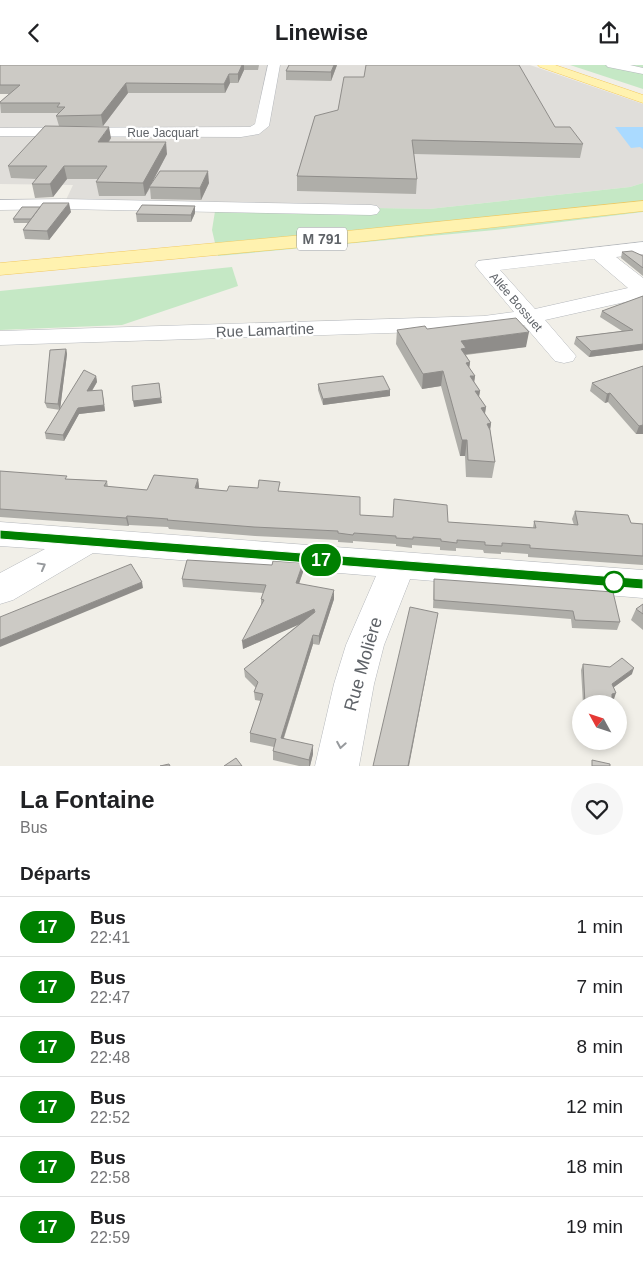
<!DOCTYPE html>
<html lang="fr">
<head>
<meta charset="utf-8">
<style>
	:root { --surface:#fff; --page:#f6f6f6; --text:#202124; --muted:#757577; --line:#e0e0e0 }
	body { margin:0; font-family:Arial,sans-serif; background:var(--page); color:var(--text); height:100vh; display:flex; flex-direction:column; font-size:19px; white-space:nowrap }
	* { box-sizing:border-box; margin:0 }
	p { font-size:16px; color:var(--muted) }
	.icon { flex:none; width:28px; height:28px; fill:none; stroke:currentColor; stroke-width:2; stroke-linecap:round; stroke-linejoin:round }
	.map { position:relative; height:701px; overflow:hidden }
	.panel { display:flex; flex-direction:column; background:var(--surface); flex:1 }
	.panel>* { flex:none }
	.badge { padding:0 10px; border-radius:16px; font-size:18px; line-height:32px }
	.needle { width:32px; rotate:310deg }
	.tools { position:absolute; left:572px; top:630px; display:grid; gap:10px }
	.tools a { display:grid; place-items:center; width:55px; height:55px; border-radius:50%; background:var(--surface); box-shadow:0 2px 8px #0003; font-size:25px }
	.map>.badge { position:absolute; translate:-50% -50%; box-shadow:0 0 0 2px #fff }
	h2 { padding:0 20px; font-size:19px; line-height:45px }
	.round { display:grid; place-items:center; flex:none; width:52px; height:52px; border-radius:26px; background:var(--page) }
	.summary { display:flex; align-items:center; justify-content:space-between; height:85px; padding:0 20px }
	h1 { font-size:24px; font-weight:700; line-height:38px }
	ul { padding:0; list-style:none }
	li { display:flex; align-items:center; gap:15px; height:60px; padding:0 20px; border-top:1px solid var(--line) }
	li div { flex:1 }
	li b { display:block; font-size:19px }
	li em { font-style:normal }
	li .badge { min-width:55px; font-weight:700; text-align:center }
	header { display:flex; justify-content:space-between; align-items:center; height:65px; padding:0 20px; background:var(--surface); font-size:22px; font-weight:700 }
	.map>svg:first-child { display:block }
	.industrial { fill:#e0deda }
	.green { fill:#c5e8c5 }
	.water { fill:#aadaff }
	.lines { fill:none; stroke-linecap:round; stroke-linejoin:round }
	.minor-casing { stroke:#b5b8bc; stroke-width:1 }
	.major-casing { stroke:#f2c960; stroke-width:1 }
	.minor { fill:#fff; fill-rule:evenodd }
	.major { fill:#fff2af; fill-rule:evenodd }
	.wall { fill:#afaea9 }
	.shaded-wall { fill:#8f8d8a }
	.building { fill:#cccac5; stroke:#8f8d8a }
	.oneway { stroke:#979a9d }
	.line { fill:#008001; stroke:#fff }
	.stop-dot { fill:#fff; stroke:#008001; stroke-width:2.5 }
	.labels { text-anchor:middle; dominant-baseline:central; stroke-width:4.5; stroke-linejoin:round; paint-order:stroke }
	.far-street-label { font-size:12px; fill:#5f6368; stroke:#fff }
	.shield { fill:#fff; stroke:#8f9295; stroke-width:1 }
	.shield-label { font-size:14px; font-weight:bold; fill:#5f6368 }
	.street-label { font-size:15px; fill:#5f6368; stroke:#fff }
	.near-street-label { font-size:18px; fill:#5f6368; stroke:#fff }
</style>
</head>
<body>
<header><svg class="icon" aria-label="back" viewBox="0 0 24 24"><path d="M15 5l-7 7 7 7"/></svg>Linewise<svg class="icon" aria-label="share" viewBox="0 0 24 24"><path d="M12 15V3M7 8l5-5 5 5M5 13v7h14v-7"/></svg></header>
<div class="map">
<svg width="643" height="701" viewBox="0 0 643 701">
	<rect width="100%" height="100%" fill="#f1efe8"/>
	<polygon class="industrial" points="213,0 530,0 643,39 643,118 630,122 429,144 64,139 73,120 0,119 0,37 26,12"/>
	<g class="green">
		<polygon points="570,0 643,0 643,24"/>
		<polygon points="643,118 643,147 495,165 218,191 212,165 216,140 429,144 630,122"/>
		<polygon points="232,202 238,221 122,260 0,265 0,226"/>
	</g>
	<polygon class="water" points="615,62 643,62 643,84 640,82 631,83"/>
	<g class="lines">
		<g class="minor-casing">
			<g id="minor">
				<polygon points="268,0 280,0 269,61 259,69 241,72 0,71 0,63 250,62 255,59"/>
				<polygon points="606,0 630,0 643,3 643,9 608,2"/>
				<polygon points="62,134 371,140 377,141 380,145 377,149 371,150 62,144 0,145 0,135"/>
				<path d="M643 177V189L616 192 643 213V233L545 255 576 291 573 296 564 298 555 296 524 260 484 265 0 280V266L484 251 514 247 478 204 475 200 478 196ZM594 194 628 223 535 244 500 205Z"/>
				<polygon points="0,457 643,505 643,533 410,514 384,580 374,619 359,701 315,701 334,619 346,580 376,511 93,488 13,535 0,539 0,508 45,484 0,481"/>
			</g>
		</g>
		<g class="major-casing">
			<g id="major">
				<polygon points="538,0 555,0 643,30 643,38 540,2"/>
				<polygon points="643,136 643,146 357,177 0,210 0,198 357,165"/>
			</g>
		</g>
		<use href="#minor" class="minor"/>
		<use href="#major" class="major"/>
	</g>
	<g class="wall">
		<polygon points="0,0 259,0 258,5 244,5 238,18 230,18 225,28 128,28 103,61 59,61 56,51 58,48 1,48 0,37 9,29 0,29"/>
		<polygon points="289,0 337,0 331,16 286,15 286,6"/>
		<polygon points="315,51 555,62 583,79 580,93 414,89 417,114 416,129 297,126 297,111"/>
		<polygon points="111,73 109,77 167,89 152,117 209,118 201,135 151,134 150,123 145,131 99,131 96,117 99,114 67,114 53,132 35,133 32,119 37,114 11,113 8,101"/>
		<polygon points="195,141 195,148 191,157 137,157 136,149"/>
		<polygon points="71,147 49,175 25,174 23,165 28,158 14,158 13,154"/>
		<polygon points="622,187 643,191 643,211 621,193"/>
		<polygon points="643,231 643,285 589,292 574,279 576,272 622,266 600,252 602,246"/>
		<polygon points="427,264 526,282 466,290 470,297 469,303 475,311 474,317 480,326 479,332 486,342 485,349 491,358 490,364 495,397 492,413 466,412 465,391 460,391 441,321 422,324 396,279 397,265"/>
		<polygon points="66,284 67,289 60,344 96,311 97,317 92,326 103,331 105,346 79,349 64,376 46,374 45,368 60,345 47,343 45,338"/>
		<polygon points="643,301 643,369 636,369 608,337 605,338 590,326 592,318"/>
		<polygon points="318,319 390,331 323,340 318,325"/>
		<polygon points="0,406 67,414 107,416 108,422 147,425 198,414 199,424 227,426 280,426 360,450 448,457 533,463 534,456 574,460 572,454 575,446 631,458 643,459 643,500 528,492 528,489 501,487 501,489 484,488 483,485 456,483 456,486 440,485 440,482 412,480 412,483 396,481 396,479 353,476 353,478 338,477 338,475 255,471 169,464 168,462 129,460 128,461 0,452"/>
		<polygon points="303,507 299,519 334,534 319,580 313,579 284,673 313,689 310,701 299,701 273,695 273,686 274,682 250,677 250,668 261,636 255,635 254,627 256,623 245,612 244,604 299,559 243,584 261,540 261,534 263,528 183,522 182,514"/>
		<polygon points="434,514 620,557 617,565 572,563 571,554 433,543"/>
		<polygon points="643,539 643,565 631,555 636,544"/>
		<polygon points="583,599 632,609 614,622 614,634 612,634 612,639 583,639 581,605"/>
	</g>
	<g class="shaded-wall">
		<polygon points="242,0 244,0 244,5 238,18 238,9"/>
		<polygon points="334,0 337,0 331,16 331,7"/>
		<polygon points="229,9 230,18 225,28 224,19"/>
		<polygon points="126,18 128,28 103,61 101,50"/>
		<polygon points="109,62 111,73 100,89 98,77"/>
		<polygon points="166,77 167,89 145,131 143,118"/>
		<polygon points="64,101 67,114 53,132 50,119"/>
		<polygon points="208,106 209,118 201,135 200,123"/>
		<polygon points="69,138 71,147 49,175 47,166"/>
		<polygon points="195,141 195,148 191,157 191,150"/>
		<polygon points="529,267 526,282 460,290 461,276"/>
		<polygon points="643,279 643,285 589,292 591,286"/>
		<polygon points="66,284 67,289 60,345 58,339"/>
		<polygon points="470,297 468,312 466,298"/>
		<polygon points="443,306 441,321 422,324 423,309"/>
		<polygon points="96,311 97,317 88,332 87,326"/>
		<polygon points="470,311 475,311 473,326"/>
		<polygon points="159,318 162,338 134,342 133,336"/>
		<polygon points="102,325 105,346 79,349 64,376 63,370 78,343"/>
		<polygon points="390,325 390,331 323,340 323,334"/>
		<polygon points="475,326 480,326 477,341"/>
		<polygon points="610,328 608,337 605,338 607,329"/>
		<polygon points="486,342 483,358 481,343"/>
		<polygon points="491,358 489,374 487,359"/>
		<polygon points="643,360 643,369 636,369 639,361"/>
		<polygon points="462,375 467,375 465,391 460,391"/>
		<polygon points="198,414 199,422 196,432 195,423"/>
		<polygon points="127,451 129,460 128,461 126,453"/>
		<polygon points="303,498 303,507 296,527 296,518"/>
		<polygon points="142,517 143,523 0,582 0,575"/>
		<polygon points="334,525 334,534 319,580 319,571"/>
		<polygon points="314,544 314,553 243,584 242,576"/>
		<polygon points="438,548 409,701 408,701"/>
		<polygon points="313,570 313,579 281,681 281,673"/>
		<polygon points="634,603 632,609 610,625 612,619"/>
		<polygon points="616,628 614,634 610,635 612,629"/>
		<polygon points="313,680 313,689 310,701 309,701 309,695"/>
	</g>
	<g class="building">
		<polygon points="0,0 242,0 238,9 229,9 224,19 126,18 101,50 56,51 65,42 57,42 60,38 0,38 0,37 20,20 0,20"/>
		<polygon points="289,0 334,0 331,7 286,6"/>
		<polygon points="366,0 519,0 555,62 570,62 583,79 412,75 417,114 297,111 315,51 338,45 344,12 364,12"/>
		<polygon points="45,61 109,62 98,77 166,77 143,118 96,117 107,101 64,101 50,119 32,119 47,101 8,101"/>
		<polygon points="160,106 208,106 200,123 149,122"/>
		<polygon points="43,138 69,138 47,166 23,165"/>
		<polygon points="142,140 195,141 191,150 136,149"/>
		<polygon points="22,142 40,142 31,154 13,154"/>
		<polygon points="632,186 643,191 643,203 622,187"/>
		<polygon points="643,231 643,279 591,286 576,272 633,265 602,246"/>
		<polygon points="516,253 529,267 461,276 466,283 461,284 470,297 466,298 475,311 470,311 480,326 475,326 486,342 481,343 491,358 487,359 490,365 495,397 468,395 467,375 462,375 443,306 423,309 397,265 425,261 427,264"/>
		<polygon points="66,284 58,339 45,338 50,285"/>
		<polygon points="643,301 643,360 639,361 610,328 607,329 592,318"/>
		<polygon points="84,305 96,311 87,326 102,325 104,340 78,343 63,370 45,368"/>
		<polygon points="383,311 390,325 323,334 318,319"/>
		<polygon points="159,318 161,333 133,336 132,321"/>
		<polygon points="0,406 67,411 65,414 107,416 104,421 147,425 154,410 198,414 195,423 227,426 229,421 258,423 259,415 280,417 278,426 360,432 360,450 393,452 394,434 447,440 448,457 536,463 534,456 578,460 575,446 628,450 631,458 643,459 643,491 530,483 530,480 502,478 502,481 485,480 485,477 457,475 457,478 441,476 441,474 413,472 413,474 396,473 396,471 354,468 353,470 338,468 338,466 254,462 167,455 168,454 127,451 126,453 0,444"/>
		<polygon points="187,495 272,500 273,496 303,498 296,518 334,525 319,571 313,570 281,673 313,680 309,695 273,686 276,674 250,668 263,629 254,627 258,617 244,604 315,547 314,544 242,576 264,535 261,534 266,520 182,514"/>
		<polygon points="131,499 142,517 0,575 0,552"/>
		<polygon points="434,514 613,527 620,557 575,555 573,546 434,535"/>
		<polygon points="643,539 643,549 636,544"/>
		<polygon points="410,542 438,548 408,701 373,701"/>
		<polygon points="622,593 634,603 612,619 616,628 612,629 612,639 585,639 583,599 610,602"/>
		<polygon points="236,693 242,701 224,701"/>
		<polygon points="592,695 610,699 610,701 592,701"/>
		<polygon points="169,699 170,701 160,701"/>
	</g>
	<defs><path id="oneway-chevron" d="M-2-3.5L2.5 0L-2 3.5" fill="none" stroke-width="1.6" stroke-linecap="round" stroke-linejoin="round" transform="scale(1.25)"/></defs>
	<g class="oneway">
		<use href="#oneway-chevron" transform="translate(42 501) rotate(-29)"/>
		<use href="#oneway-chevron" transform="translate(341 680) rotate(100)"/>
	</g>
	<polygon class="line" points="0,465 643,514 643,524 0,474"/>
	<circle class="stop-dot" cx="614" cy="517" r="10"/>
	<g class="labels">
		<g class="far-street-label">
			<text x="163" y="68">Rue Jacquart</text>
			<text transform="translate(516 237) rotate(49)">Allée Bossuet</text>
		</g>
		<rect class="shield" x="297" y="162.5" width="50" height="23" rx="4"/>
		<g class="shield-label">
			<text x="322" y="174">M 791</text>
		</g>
		<g class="street-label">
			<text transform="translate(265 265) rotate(-2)">Rue Lamartine</text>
		</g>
		<g class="near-street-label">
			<text transform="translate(363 599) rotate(-74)">Rue Molière</text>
		</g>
	</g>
</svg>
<div class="tools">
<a><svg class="needle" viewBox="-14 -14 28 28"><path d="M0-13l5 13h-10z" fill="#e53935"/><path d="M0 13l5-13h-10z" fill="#757577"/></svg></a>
</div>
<b class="badge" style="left:321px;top:495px;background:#008001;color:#fff">17</b>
</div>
<section class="panel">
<div class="summary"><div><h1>La Fontaine</h1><p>Bus</p></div><a class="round"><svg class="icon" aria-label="heart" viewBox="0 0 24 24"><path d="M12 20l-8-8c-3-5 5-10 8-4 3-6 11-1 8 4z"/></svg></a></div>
<h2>Départs</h2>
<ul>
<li><span class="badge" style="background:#008001;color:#fff">17</span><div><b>Bus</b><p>22:41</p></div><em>1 min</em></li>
<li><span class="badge" style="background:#008001;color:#fff">17</span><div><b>Bus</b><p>22:47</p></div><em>7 min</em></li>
<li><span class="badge" style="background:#008001;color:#fff">17</span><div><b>Bus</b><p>22:48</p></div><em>8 min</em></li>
<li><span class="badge" style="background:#008001;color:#fff">17</span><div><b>Bus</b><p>22:52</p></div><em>12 min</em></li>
<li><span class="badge" style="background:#008001;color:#fff">17</span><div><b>Bus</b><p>22:58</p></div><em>18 min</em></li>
<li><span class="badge" style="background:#008001;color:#fff">17</span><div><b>Bus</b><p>22:59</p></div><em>19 min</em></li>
</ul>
</section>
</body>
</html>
